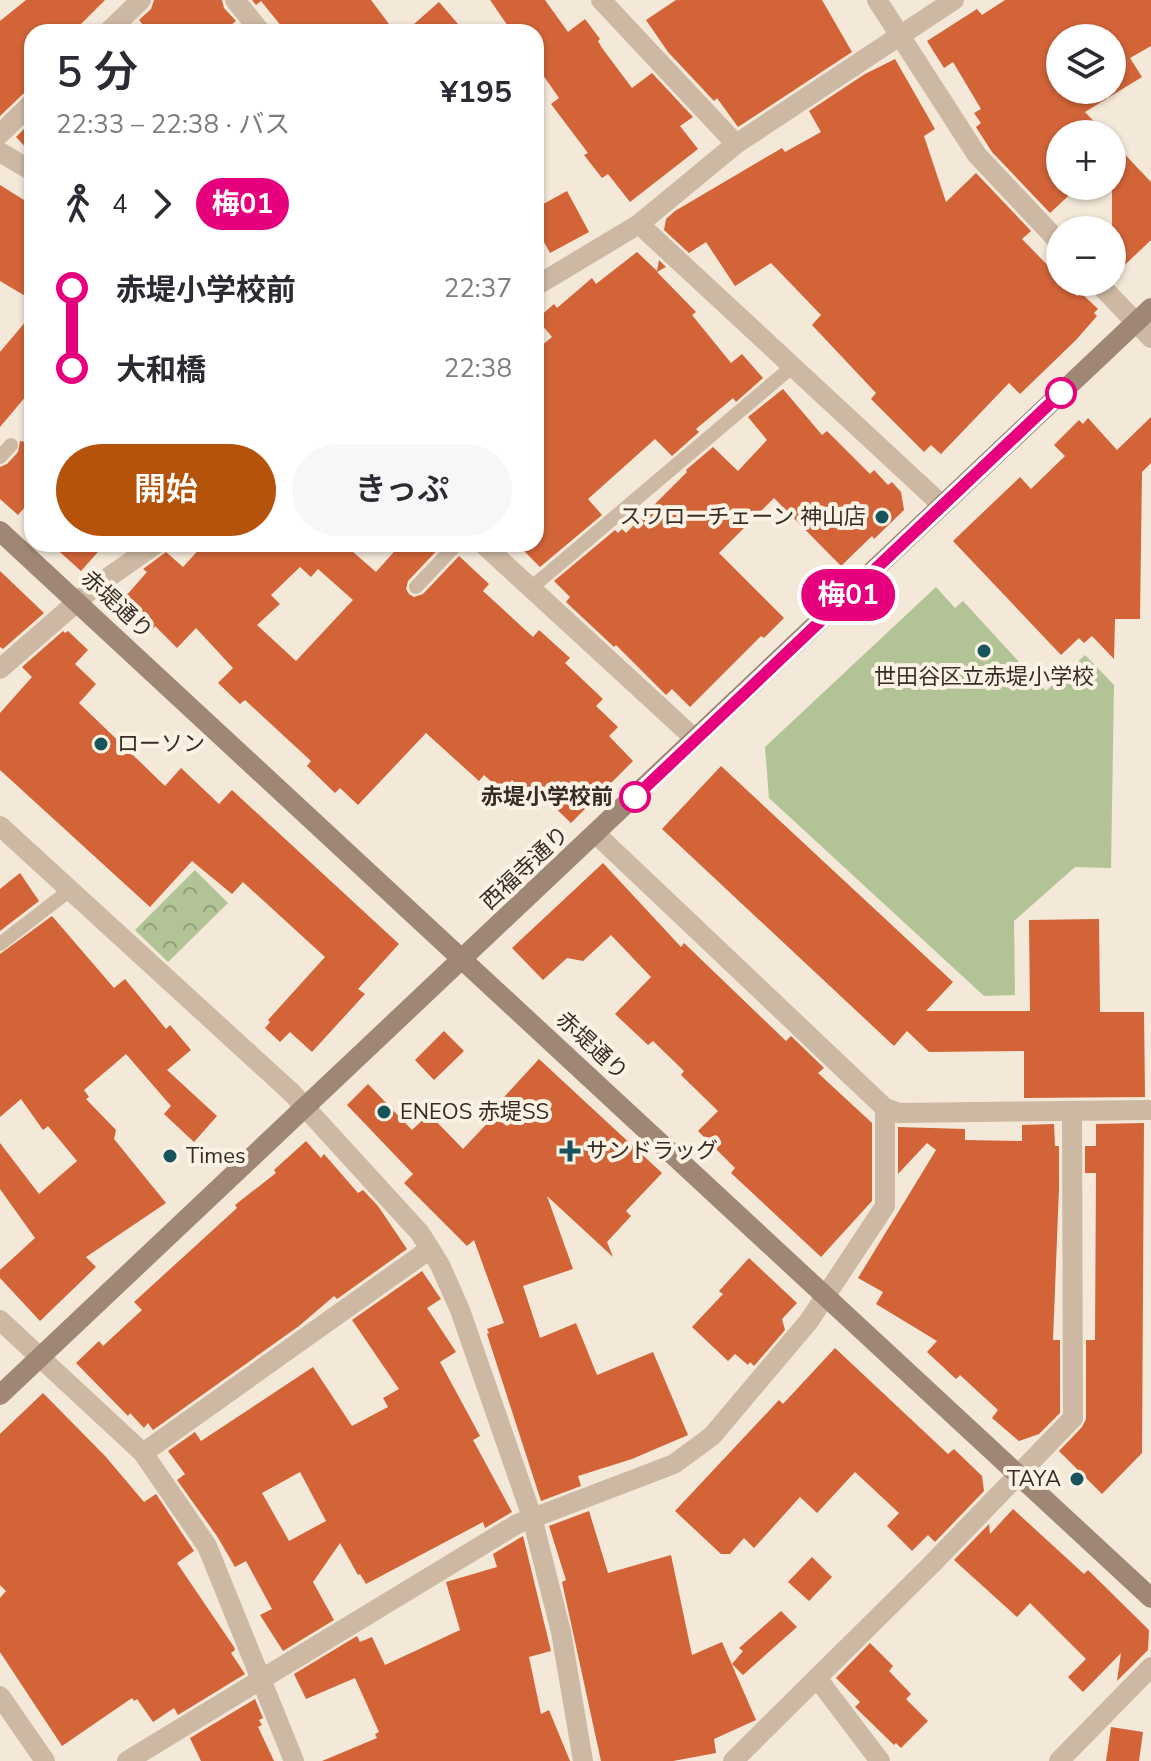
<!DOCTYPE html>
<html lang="ja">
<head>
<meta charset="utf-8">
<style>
	:root { --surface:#fff; --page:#f7f7f7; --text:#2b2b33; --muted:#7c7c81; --accent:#b45309 }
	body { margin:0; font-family:"Nunito Sans","Noto Sans JP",sans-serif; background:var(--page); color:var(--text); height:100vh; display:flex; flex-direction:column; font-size:30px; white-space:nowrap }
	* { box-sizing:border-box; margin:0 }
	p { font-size:26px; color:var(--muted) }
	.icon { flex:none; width:44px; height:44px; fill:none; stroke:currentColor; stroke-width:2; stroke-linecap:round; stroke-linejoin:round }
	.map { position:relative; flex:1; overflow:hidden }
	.sheet { position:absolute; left:24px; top:24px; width:520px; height:528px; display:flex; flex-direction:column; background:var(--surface); border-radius:24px; box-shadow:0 2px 6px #0004 }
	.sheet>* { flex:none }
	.badge { padding:0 16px; border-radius:26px; font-size:28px; line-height:52px }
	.tools { position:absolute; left:1046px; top:24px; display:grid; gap:16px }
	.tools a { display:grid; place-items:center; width:80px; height:80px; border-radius:50%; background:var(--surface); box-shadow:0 2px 6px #0004; font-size:40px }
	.map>.badge { position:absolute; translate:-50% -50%; box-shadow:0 0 0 4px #fff }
	.legs { display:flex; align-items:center; gap:12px; height:88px; padding:0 32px; font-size:26px }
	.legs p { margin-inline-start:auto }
	.headline { display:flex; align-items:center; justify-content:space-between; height:136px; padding:0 32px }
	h1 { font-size:44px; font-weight:600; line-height:60px }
	.primary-button { display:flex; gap:16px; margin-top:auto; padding:16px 32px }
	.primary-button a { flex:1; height:92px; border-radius:48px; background:var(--accent); color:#fff; font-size:32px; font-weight:600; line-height:92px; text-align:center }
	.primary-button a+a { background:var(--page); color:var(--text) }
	ul { padding:0 32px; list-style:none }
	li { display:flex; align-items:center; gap:28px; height:80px; font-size:30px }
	li i { display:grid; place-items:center; width:12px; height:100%; margin:0 10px; background:currentColor }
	li i::after { content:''; width:20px; height:20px; margin:-10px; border:6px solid; border-radius:50%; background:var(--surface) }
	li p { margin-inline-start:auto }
	li:first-child i { background:linear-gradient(#0000 50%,currentColor 0) }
	li:last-child i { background:linear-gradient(currentColor 50%,#0000 0) }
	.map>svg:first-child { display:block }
	.forest { fill:url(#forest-crowns) }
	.garden { fill:#b2c496 }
	.building { fill:#d26438; fill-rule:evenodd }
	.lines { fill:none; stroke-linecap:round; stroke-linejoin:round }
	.lane { stroke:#cdb8a3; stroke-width:14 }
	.street { stroke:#cdb8a3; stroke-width:20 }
	.secondary { stroke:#a08674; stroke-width:20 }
	.line-1-casing { stroke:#fff; stroke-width:18 }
	.line-1 { stroke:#e6007e; stroke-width:12 }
	.stop-1-dot { fill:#fff; stroke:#e6007e; stroke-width:4 }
	.poi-dot { fill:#17545c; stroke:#fbf2e4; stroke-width:3 }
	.labels { text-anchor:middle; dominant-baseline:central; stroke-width:8; stroke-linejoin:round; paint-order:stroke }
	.poi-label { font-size:22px; fill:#372c26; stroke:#fbf2e4; text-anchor:start }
	.street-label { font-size:22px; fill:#372c26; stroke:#fbf2e4 }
	.stop-label { font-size:22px; font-weight:bold; fill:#372c26; stroke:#fbf2e4; text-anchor:end }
</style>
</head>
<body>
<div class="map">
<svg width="1151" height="1761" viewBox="0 0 1151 1761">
	<defs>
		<pattern id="forest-crowns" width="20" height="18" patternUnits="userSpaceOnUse" patternTransform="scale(2)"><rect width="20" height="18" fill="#b2c496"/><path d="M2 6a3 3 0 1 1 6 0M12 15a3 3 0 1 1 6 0" fill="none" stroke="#929f7a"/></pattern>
	</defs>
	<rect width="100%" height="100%" fill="#f4e8d8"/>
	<polygon class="forest" points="195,870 228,903 168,962 135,930"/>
	<polygon class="garden" points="936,587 955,608 963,601 1046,691 1085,655 1114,685 1111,868 1075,867 1014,921 1015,995 984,996 769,798 765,747"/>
	<g class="building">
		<polygon points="26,0 105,0 73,32 32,32 32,90 23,94 0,116 0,21"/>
		<polygon points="154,0 222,0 224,8 236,21 222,32 149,32 139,20 151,9"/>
		<polygon points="252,0 371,0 395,32 286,32 261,1 256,5"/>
		<polygon points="490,0 545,0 568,32 585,19 600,39 598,41 602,48 632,88 652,73 693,117 680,126 698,149 630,202 608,174 602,178 584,155 588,153 551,104 559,98 536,65 536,32 512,32"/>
		<polygon points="676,0 822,0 852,52 738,127 717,98 714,101 668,52 646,20"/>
		<path d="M1005 0H1151V46L1130 58 1142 77 1085 112 1106 134H1060V186H1079L1050 213 992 152 976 127 981 123 974 113 981 109 953 62 944 68 927 41 977 9 982 15ZM1060 38H1112V90H1060Z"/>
		<polygon points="439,2 465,32 405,32"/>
		<polygon points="895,59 935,129 924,136 946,202 976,173 1031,231 1022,239 1060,278 1060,282 1064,282 1077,296 1081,293 1098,309 1094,313 1097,316 1076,340 1020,394 1009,383 941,454 931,445 924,452 871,399 876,393 812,325 821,315 771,263 735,286 706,242 689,253 664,230 666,219 675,211 782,148 785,152 821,132 809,111 865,74"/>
		<polygon points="32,121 32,154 16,137"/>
		<polygon points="1112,141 1151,182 1151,240 1112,277"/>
		<polygon points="0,185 32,205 32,300 0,281"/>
		<polygon points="567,191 589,232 550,253 544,242 536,248 536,208"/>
		<polygon points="637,252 657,271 659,260 666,267 657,272 696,312 692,315 731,363 742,354 763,378 736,402 733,398 696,429 699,432 672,456 655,439 588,499 602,515 540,567 517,544 536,544 536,350 552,337 537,319 554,304 557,308 592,278 596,284"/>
		<polygon points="32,314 32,389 0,427 0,352"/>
		<polygon points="783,389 822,435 827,431 870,474 874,470 888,485 892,482 901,492 904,510 874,539 872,536 841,566 774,498 719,553 784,618 764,638 761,636 690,707 672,689 666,695 616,645 614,647 566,602 570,597 554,581 615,530 618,533 622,529 626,533 687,472 686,470 713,447 738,471 767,440 748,417"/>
		<polygon points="1151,417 1151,463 1142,472 1140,619 1115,619 1114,659 1092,636 1084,643 1079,638 1061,655 953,541 1020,477 1031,489 1065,456 1054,445 1079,420 1083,424 1088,418 1117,450"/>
		<polygon points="20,441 32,443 32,499 18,515 0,499 0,467 7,464 18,452"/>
		<polygon points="51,544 105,544 81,571"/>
		<path d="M204 544H344L376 572 401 544H443L408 581 406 589 409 594 414 597 423 594 459 556 489 584 483 591 533 637 539 630 570 658 565 663 603 699 596 706 618 727 609 736 633 761 571 823 544 797 537 804 512 780 502 791 484 775 479 781 426 733 358 805 340 788 335 793 307 766 311 761 245 700 240 704 218 683 233 668 196 628 177 648 155 626 150 633 118 605 147 572 143 569 166 552 183 567ZM300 567 311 577 318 569 353 600 296 661 257 625 280 604 271 595Z"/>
		<polygon points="0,571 44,613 3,649 0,647"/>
		<polygon points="63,631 65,633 68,631 88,650 75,664 96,684 79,703 165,786 181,768 219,804 232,790 399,944 358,989 365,994 312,1052 290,1032 280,1042 265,1028 270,1022 268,1020 325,957 243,882 232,894 192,861 150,907 0,770 0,713 32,677 22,667"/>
		<polygon points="721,766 953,982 926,1011 1030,1011 1029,920 1099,919 1100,1012 1144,1012 1145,1097 1024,1098 1024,1051 929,1052 907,1031 894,1046 662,829"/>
		<polygon points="603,863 681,947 684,943 786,1041 791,1036 824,1068 818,1073 872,1123 872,1201 821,1257 731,1173 735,1168 698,1131 718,1111 681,1075 684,1071 653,1041 648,1045 615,1014 651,977 611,935 583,961 567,958 543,980 512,948"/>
		<polygon points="20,873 39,901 0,931 0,889"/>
		<polygon points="52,916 114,988 125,979 166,1029 170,1025 191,1050 167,1070 217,1116 194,1142 164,1114 171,1106 126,1054 84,1090 89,1097 86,1099 116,1130 114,1139 166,1203 86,1257 96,1267 40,1321 0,1278 0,1270 35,1238 0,1189 0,1143 39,1194 77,1161 48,1126 43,1130 21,1099 0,1117 0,954"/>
		<polygon points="444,1031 464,1051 434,1080 415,1060"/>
		<polygon points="539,1059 662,1173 626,1211 631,1216 607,1242 613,1257 547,1196 573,1269 523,1286 540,1338 576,1323 597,1375 653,1352 688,1435 632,1459 578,1476 581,1486 541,1501 487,1334 489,1333 487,1329 504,1323 474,1240 467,1246 404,1183 413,1174 347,1105 368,1084 412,1130 429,1114 463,1149 497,1113 493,1109"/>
		<polygon points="1144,1123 1142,1453 1102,1494 1059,1451 1082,1427 1086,1419 1086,1340 1095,1340 1096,1173 1085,1173 1085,1146 1096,1146 1096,1124"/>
		<polygon points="1054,1124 1055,1146 1059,1146 1059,1188 1053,1340 1060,1340 1060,1413 1039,1434 1019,1441 992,1418 998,1410 960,1375 956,1379 927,1352 937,1341 876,1304 883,1292 858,1278 936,1150 927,1143 898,1174 898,1127 965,1129 965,1140 1022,1141 1022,1125"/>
		<polygon points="306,1141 321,1158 324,1154 358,1193 363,1190 378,1206 407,1249 337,1299 334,1296 299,1326 153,1430 148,1423 144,1428 130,1413 128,1416 76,1363 99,1341 103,1346 142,1310 134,1302 237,1208 235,1205 276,1173 274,1170"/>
		<polygon points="749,1258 797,1303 782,1319 785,1330 754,1366 750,1362 748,1365 735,1354 728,1361 692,1327 723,1294 719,1291"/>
		<path d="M422 1271 441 1299 427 1308 456 1352 440 1362 480 1436 473 1440 512 1512 485 1528 483 1522 366 1584 360 1574 358 1575 340 1543 313 1582 334 1620 283 1651 260 1615 272 1609 246 1561 235 1567 217 1536 177 1480 185 1474 168 1451 195 1432 201 1441 313 1367 352 1426 388 1407 383 1398 399 1389 352 1320ZM300 1472 326 1521 289 1541 262 1493Z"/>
		<polygon points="835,1348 948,1454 954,1449 982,1476 984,1491 935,1542 928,1535 912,1551 887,1526 899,1513 855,1472 817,1513 800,1497 754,1548 744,1538 730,1554 721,1554 675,1511 779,1400 783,1404"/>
		<polygon points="43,1393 106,1457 144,1502 156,1494 194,1551 177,1563 234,1647 235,1650 231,1653 245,1674 178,1715 174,1708 153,1722 137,1699 134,1701 132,1698 62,1746 0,1652 0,1598 6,1591 0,1585 0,1434"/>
		<polygon points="1013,1509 1084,1574 1088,1570 1149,1630 1148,1650 1117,1681 1121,1653 1083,1692 1068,1677 1086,1659 1030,1603 1017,1617 954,1560 989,1524 990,1534"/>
		<polygon points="589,1511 608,1573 671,1555 692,1655 722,1642 756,1720 714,1739 716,1753 673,1761 601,1761 562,1582 566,1580 549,1526"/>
		<polygon points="523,1536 551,1651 529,1657 541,1714 549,1710 570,1761 322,1761 377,1738 375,1734 379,1732 355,1678 306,1699 294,1674 357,1636 360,1642 372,1637 385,1665 460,1630 446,1582 497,1567 493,1554"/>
		<polygon points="812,1557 832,1577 809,1601 788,1582"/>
		<polygon points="781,1611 797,1627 743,1675 732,1664 743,1651 739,1648"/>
		<polygon points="870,1643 893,1666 889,1671 911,1694 906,1699 928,1721 901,1748 896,1743 894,1745 855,1707 860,1702 836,1678"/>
		<polygon points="255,1699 263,1718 259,1720 262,1725 258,1727 274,1761 201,1761 190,1738"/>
		<polygon points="1111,1727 1143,1732 1139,1761 1106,1761"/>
	</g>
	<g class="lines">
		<g class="lane">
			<polyline points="0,457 11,445"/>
			<polyline points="416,587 457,544"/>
			<polyline points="531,588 793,366"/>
			<polyline points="0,944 70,890"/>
		</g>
		<g class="street">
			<polyline points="235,0 261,32"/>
			<polyline points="601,0 736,144"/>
			<polyline points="877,0 977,155 1060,243"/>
			<polyline points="108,32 141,0"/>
			<polyline points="0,134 32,103"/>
			<polyline points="0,152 32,171"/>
			<polyline points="639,224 942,505"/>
			<polyline points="1097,282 1151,338"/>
			<polyline points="536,286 639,224 736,144 954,0"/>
			<polyline points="483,544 695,739"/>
			<polyline points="0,669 93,588 156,544"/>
			<polyline points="0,826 292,1093 420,1233 440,1265 460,1310 532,1517 561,1632 583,1761"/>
			<polyline points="596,834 885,1108 899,1113 1151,1110"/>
			<polyline points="0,1320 143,1453 207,1546 294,1761"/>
			<polyline points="143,1453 430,1249"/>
			<polyline points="817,1678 880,1761"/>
			<polyline points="0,1696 45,1761"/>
			<polyline points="127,1761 517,1524 674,1464 712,1436 809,1321 885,1206 885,1108"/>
			<polyline points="733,1761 931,1565 1073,1418 1072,1111"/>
			<polyline points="1059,1761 1151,1667"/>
		</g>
		<g class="secondary">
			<polyline points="0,531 1151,1598"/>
			<polyline points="0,1395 1151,308"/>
		</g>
	</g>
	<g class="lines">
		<g class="line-1-casing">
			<polyline id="line-1" points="635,797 1061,393"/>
		</g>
		<use href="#line-1" class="line-1"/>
	</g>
	<g class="stop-1-dot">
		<circle cx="1061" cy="393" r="14"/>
		<circle cx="635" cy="797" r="14"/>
	</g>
	<g class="poi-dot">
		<circle cx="882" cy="517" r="8"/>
		<circle cx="984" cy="651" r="8"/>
		<circle cx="101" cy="744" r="8"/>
		<circle cx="384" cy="1112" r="8"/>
		<path d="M566 1139h8v8h8v8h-8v8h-8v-8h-8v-8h8z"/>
		<circle cx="170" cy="1156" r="8"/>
		<circle cx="1077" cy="1479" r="8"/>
	</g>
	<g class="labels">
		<g class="poi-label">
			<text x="866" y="517" text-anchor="end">スワローチェーン 神山店</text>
			<text x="984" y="677" text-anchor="middle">世田谷区立赤堤小学校</text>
			<text x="117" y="744">ローソン</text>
			<text x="400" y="1112">ENEOS 赤堤SS</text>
			<text x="586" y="1151">サンドラッグ</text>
			<text x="186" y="1156">Times</text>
			<text x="1061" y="1479" text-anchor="end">TAYA</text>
		</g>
		<g class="street-label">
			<text transform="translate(117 605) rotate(43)">赤堤通り</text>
			<text transform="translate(525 868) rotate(-43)">西福寺通り</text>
			<text transform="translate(592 1046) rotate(43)">赤堤通り</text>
		</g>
		<g class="stop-label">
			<text x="613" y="797">赤堤小学校前</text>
		</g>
	</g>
</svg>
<div class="tools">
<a><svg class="icon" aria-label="layers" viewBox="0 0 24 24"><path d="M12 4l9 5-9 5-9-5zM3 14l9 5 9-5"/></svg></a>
<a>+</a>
<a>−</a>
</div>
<b class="badge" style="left:848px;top:595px;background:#e6007e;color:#fff">梅01</b>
<section class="sheet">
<div class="headline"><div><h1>5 分</h1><p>22:33 – 22:38 · バス</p></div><b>¥195</b></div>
<div class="legs"><svg class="icon" aria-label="walk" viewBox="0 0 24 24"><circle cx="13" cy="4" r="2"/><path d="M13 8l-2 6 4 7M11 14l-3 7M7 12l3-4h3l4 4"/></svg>4<svg class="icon" aria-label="forward" viewBox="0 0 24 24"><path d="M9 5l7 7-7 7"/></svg><b class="badge" style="background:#e6007e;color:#fff">梅01</b></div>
<ul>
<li><i style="color:#e6007e"></i><b>赤堤小学校前</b><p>22:37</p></li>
<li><i style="color:#e6007e"></i><b>大和橋</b><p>22:38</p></li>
</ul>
<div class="primary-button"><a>開始</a><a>きっぷ</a></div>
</section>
</div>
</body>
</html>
